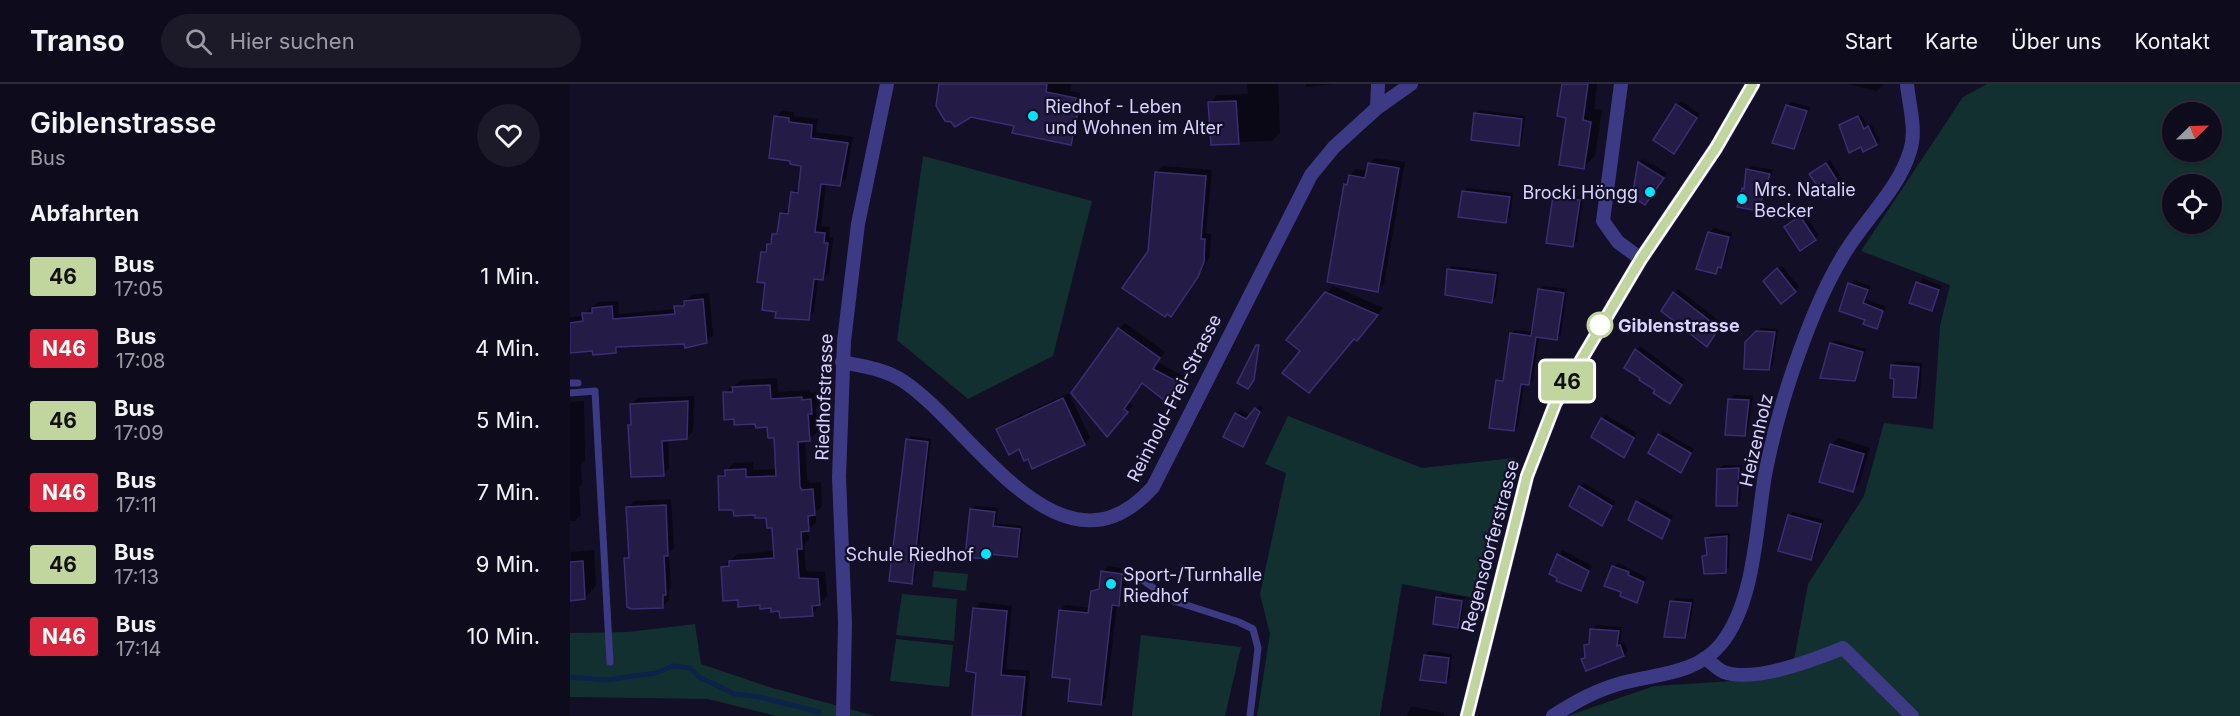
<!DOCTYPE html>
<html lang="de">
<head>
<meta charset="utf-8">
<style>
	:root { --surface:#0e0b1c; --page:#1c1929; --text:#f1f3f6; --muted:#9b9ba3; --line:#2e2b3b }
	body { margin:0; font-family:Inter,sans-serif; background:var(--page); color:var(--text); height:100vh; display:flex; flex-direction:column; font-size:22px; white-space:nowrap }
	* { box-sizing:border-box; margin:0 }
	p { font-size:20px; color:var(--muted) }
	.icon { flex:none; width:33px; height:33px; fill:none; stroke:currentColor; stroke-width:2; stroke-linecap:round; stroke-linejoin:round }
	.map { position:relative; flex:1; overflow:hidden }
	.drawer { display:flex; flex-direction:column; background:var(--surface); width:570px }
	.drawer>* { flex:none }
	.badge { padding:0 12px; border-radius:4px; font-size:21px; line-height:39px }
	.needle { width:39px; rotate:67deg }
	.controls { position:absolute; left:1592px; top:18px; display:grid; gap:12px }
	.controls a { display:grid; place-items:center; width:60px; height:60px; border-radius:50%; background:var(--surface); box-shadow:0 2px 4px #0004,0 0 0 2px var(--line); font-size:30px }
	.map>.badge { position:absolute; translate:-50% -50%; box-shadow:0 0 0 3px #fff }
	h2 { padding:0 30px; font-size:22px; line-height:54px }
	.round { display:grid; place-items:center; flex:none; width:63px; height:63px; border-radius:32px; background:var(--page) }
	.overview { display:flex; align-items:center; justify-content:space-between; height:102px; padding:0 30px }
	h1 { font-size:28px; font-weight:600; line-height:45px }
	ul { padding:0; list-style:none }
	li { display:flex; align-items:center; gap:18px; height:72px; padding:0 30px }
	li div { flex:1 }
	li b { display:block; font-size:22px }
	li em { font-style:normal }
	li .badge { min-width:66px; font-weight:700; text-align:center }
	header { display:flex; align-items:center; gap:36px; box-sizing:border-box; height:84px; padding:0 30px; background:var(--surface); border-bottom:2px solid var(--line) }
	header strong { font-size:28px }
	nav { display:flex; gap:33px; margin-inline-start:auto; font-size:21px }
	.search { width:420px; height:54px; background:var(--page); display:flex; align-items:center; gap:15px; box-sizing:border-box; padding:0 21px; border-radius:33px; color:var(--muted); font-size:22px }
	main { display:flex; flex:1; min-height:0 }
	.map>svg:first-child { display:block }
	.green { fill:#12302f; fill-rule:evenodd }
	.shadow { fill:#0007 }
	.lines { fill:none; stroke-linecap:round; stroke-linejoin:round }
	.stream { stroke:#0c2248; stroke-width:5 }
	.building { fill:#241b47; stroke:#3b2d73; stroke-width:1.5 }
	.service { stroke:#3d3a85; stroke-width:7 }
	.minor { stroke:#3d3a85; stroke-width:14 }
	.tertiary { stroke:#3d3a85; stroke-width:15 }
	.line-casing { stroke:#fff; stroke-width:14 }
	.line { stroke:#c1d59f; stroke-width:9 }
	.poi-dot { fill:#00e5ff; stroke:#130f26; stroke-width:2 }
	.stop-dot { fill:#fff; stroke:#c1d59f; stroke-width:3 }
	.labels { text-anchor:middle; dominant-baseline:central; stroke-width:4.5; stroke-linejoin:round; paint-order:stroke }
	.poi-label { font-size:18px; fill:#d9d4ff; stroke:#130f26; text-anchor:start }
	.stop-label { font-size:18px; font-weight:bold; fill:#d9d4ff; stroke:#130f26; text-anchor:start }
	.street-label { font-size:18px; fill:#d9d4ff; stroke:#130f26 }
</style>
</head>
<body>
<header>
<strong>Transo</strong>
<div class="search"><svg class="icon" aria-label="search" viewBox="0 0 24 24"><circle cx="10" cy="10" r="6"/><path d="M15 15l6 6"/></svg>Hier suchen</div>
<nav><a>Start</a><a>Karte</a><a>Über uns</a><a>Kontakt</a></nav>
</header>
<main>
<section class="drawer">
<div class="overview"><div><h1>Giblenstrasse</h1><p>Bus</p></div><a class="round"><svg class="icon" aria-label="heart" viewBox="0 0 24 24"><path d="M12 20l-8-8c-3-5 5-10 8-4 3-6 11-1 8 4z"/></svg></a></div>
<h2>Abfahrten</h2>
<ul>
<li><span class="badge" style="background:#c1d59f;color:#111">46</span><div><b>Bus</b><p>17:05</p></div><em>1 Min.</em></li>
<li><span class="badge" style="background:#d7263d;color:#fff">N46</span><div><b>Bus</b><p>17:08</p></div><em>4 Min.</em></li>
<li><span class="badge" style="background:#c1d59f;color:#111">46</span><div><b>Bus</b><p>17:09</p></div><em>5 Min.</em></li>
<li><span class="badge" style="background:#d7263d;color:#fff">N46</span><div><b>Bus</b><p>17:11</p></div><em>7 Min.</em></li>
<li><span class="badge" style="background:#c1d59f;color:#111">46</span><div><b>Bus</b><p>17:13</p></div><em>9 Min.</em></li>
<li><span class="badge" style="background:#d7263d;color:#fff">N46</span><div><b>Bus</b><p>17:14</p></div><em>10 Min.</em></li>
</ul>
</section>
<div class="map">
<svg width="1670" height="632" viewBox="0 0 1670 632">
	<rect width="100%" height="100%" fill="#130f26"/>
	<g class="green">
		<path d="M1417 0H1670V632H997L1084 602 1195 595 1224 576 1238 500 1294 412 1314 339 1363 345 1370 242 1380 201 1291 167 1393 13ZM1602 28H1641V68H1602ZM1602 100H1641V140H1602Z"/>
		<polygon points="353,72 522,117 483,272 398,315 327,256"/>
		<polygon points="718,332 852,384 944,374 910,515 832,500 810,632 687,632 700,550 690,510 716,389 695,380"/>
		<polygon points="364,487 398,490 396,507 362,503"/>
		<polygon points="332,510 387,515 384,557 326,551"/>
		<polygon points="125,540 131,580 199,603 305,632 206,632 138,615 0,613 0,549 58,548"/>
		<polygon points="571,551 671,563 655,632 562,632"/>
		<polygon points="326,555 383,561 379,603 320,597"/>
	</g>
	<g class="shadow">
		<polygon points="371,0 502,0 500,7 510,9 508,22 512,23 506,54 500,59 445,40"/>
		<polygon points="677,0 708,0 710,49 702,57 642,59 640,19 647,11 678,10"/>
		<polygon points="736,0 764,0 736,3"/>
		<polygon points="993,0 1027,0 1024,25 1032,26 1025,72 1013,83 998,33"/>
		<polygon points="1277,0 1314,0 1307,7"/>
		<polygon points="1111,17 1130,30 1104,68 1107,21"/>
		<polygon points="1222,18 1240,23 1227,59 1223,63 1217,22"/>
		<polygon points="910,26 955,32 952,56 948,60 906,30"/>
		<polygon points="212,27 224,28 224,32 248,35 246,48 283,53 276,95 270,101 256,99 251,142 260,143 259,153 263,154 259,189 253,195 248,194 244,228 238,234 206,233 192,168 210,145 211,130 220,124 222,109 230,103 233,80 206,33"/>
		<polygon points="1291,30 1297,42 1301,40 1310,56 1306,60 1270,42"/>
		<polygon points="806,74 835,78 814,200 807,206 772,117 780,92 786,85 798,87 799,80"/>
		<polygon points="1073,75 1097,89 1079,116 1064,113 1069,78"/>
		<polygon points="1260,76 1275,99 1271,102 1241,90"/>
		<polygon points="592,82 642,86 636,149 641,150 640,171 633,185 607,225 579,168 586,89"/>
		<polygon points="1182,82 1203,86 1192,121 1188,125 1173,105 1176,101 1178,86"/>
		<polygon points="897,104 943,109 940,133 936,137 893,108"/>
		<polygon points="988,109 1013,113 1007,157 1003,161 984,113"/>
		<polygon points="1234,130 1249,151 1230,165 1219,139"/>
		<polygon points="1144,144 1162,149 1155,178 1146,188 1128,184 1131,167 1136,163 1140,148"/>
		<polygon points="882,182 929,188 926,213 922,217 878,186"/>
		<polygon points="1212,182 1229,203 1212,218 1198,193"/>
		<polygon points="1352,194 1372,202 1361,225 1341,218"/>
		<polygon points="1284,196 1301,202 1296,215 1316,223 1306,243 1297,235 1270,226"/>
		<polygon points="763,202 813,224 793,249 732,266 757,209"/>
		<polygon points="974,202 997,205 991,251 987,254 969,252 963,296 959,300 954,299 948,342 944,346 927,297 935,293 941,250 945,246 963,248 970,206"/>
		<polygon points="1108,205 1152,239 1137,261 1104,209"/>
		<polygon points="139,209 143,251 136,258 52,261 45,268 0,266 0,233 14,232 20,224 29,218 48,217 49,230 106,225 122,211"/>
		<polygon points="555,239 595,268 587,278 619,295 603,321 573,298 559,319 563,321 542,346 549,245"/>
		<polygon points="1191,244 1208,245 1203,281 1199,285 1177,258"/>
		<polygon points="1265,256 1296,265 1285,295 1262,260"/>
		<polygon points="1070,262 1115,296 1103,314 1087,306 1067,266"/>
		<polygon points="1326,277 1352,279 1350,309 1346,313 1322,281"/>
		<polygon points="207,294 208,308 239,306 240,309 248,308 249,321 246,324 247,348 239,355 235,356 237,395 240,399 251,398 252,422 246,428 246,438 238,446 239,455 234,461 236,487 255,488 257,512 242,530 169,514 153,483 168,470 205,467 204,443 198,432 186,430 150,393 164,379 183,378 183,386 207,385 205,352 199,342 165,334 154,309 172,296"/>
		<polygon points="499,309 520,354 514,360 459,373 428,345 434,339"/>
		<polygon points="1164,311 1183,312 1178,346 1174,350 1160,315"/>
		<polygon points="124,312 123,348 116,354 98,355 99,384 93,390 60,341 63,338 62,320 68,314"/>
		<polygon points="14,317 15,377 11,381 12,401 9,403 11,431 5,437 0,437 0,318"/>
		<polygon points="690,321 693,324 673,361 666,330 670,326 681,332"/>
		<polygon points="1036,331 1066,349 1065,353 1033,334"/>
		<polygon points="1093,347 1124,365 1111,387 1080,368"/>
		<polygon points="341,352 361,355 345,494 341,498 337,356"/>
		<polygon points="1268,354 1300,364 1289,400 1282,406 1261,361"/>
		<polygon points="1153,381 1172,381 1170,416 1166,420 1149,385"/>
		<polygon points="1014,399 1045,418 1032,440 1010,403"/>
		<polygon points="1071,414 1103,432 1091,453 1067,418"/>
		<polygon points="101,415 104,464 99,469 101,503 99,506 99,516 93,522 56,475 61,470 58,424 64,417"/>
		<polygon points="405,422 428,424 426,439 453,442 450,468 446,471 422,470 418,474 402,425"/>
		<polygon points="1223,428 1254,436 1245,470 1241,474 1219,432"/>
		<polygon points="1160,449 1159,483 1155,487 1134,472 1138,468 1137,454 1141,450"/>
		<polygon points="1,464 1,468 24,466 26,502 15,514 0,515"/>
		<polygon points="992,466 1022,482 1011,505 981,490"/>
		<polygon points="1048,479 1077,494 1066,517 1053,507 1044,483"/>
		<polygon points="538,482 557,485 554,515 547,520 536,614 531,620 502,594 490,526 496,521 520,524 522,507 530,502 532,488"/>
		<polygon points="872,510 895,513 895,515 870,512"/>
		<polygon points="869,512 869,515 894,518 891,538 887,542 868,514"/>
		<polygon points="1105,514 1124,515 1119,548 1115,552 1101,518"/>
		<polygon points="411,518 442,522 436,585 460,587 456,632 403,632 408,587 404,524"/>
		<polygon points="1026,541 1052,543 1050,559 1054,558 1058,567 1054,571 1013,575 1016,572 1015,562"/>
		<polygon points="859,567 882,570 880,594 876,598 855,571"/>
		<polygon points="841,622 874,629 874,632 837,632"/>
	</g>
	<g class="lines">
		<polyline class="stream" points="0,593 35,596 86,589 103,582 120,584 129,593 165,610 189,613 249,628"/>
	</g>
	<g class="building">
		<polygon points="369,0 477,0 476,8 506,14 503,27 508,28 501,61 442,49 444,42 401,33 385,43 381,38 375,37 366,22"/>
		<polygon points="992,0 1018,0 1013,36 1021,38 1014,85 989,81 996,34 987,32"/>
		<polygon points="666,17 669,60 641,61 638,18"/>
		<polygon points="1106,20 1127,34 1104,70 1083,56"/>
		<polygon points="1216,21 1237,27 1224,65 1202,59"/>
		<polygon points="904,29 952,35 949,62 901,56"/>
		<polygon points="204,32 219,34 219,38 242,41 241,54 278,59 270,102 251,100 245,148 255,149 254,159 258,159 253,196 244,195 239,236 205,234 206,228 192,226 195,199 187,198 191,168 196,168 197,160 201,160 202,150 207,150 210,129 218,130 221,108 228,109 231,82 220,80 220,77 199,74"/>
		<polygon points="1288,32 1294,45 1298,42 1307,61 1293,68 1291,63 1279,69 1269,41"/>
		<polygon points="1068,78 1094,94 1075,121 1062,113"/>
		<polygon points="798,79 829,84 808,208 757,198 774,100 777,101 779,91 795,94"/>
		<polygon points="1256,79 1272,104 1256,114 1239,90"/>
		<polygon points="1176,85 1200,90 1188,127 1167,123 1172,104 1174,105"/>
		<polygon points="585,88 636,92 631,155 635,155 634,178 628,193 601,233 597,230 595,233 552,204 578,167"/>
		<polygon points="892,107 940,113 936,139 888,133"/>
		<polygon points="983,112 1010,116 1003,163 976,159"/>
		<polygon points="1230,132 1246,156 1230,167 1214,143"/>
		<polygon points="1138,148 1159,153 1151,184 1148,183 1146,190 1126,185"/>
		<polygon points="1207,184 1226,208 1211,220 1193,197"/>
		<polygon points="877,185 926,191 922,219 875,211"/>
		<polygon points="1346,198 1369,206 1362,227 1339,219"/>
		<polygon points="1278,199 1298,206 1293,219 1313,227 1307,245 1293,240 1295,236 1269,227"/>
		<polygon points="968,205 994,209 987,256 966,253 959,301 951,300 944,347 919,344 926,296 933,297 940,249 961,252"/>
		<polygon points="755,208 808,231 787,257 784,255 739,309 712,289 730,267 716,256"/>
		<polygon points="1103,208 1149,244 1137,263 1091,227"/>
		<polygon points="133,215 137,259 115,264 114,260 46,263 46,269 23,271 22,267 0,269 0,239 13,237 12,229 22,229 22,224 42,222 43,235 105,230 104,222 114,222 114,217"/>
		<polygon points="548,244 590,274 583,285 614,301 603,323 572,299 554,325 558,328 537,353 501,309"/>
		<polygon points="1186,247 1205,248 1199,286 1174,285 1175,258"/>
		<polygon points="1260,259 1293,268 1285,297 1250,294"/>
		<polygon points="686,261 689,261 684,296 678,305 667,299"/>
		<polygon points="1065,265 1112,301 1100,320 1083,309 1085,306 1069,296 1070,294 1054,284"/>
		<polygon points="1321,281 1349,283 1346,314 1323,313 1324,295 1320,294"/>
		<polygon points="200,301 201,315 232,313 232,316 241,315 242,330 238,330 240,357 228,358 230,403 232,406 243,405 245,431 238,432 239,447 231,448 232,465 227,465 229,494 248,495 250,521 242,522 243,532 210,534 209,527 201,528 201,524 190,525 190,521 168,523 168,516 153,517 151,483 159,482 159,477 204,474 202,444 197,444 196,434 185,434 185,431 164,432 163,426 149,426 148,392 155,392 155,386 176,385 176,393 206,392 204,354 198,354 197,343 186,344 185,340 164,341 164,335 154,336 153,308 163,308 162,303"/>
		<polygon points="493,314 515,361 462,385 458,375 454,377 449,365 439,371 426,345"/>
		<polygon points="1158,315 1179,316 1175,352 1155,351"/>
		<polygon points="118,317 117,355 92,357 94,392 61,393 58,341 61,341 60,320"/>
		<polygon points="685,324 690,328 673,363 653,353 665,329 676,335"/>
		<polygon points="1031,334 1064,354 1054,374 1021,353"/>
		<polygon points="1088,350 1121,369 1111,389 1078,369"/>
		<polygon points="336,355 358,358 342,500 319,497"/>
		<polygon points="1260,360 1294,370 1283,408 1249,398"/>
		<polygon points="1169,384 1167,422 1146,422 1147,385"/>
		<polygon points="1009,402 1042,422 1032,442 999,422"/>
		<polygon points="1066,417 1100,436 1092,455 1058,436"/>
		<polygon points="96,421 98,472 94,472 96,511 93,511 93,524 61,525 57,523 54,474 59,474 56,423"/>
		<polygon points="400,425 425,428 423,442 450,445 447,473 419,470 419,475 395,473"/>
		<polygon points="1218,431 1251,440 1241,476 1208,467"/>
		<polygon points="1157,452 1156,489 1134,490 1132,472 1137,471 1135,454"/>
		<polygon points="987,470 1019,487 1011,507 986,497 987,494 979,490"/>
		<polygon points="13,477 15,515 0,517 0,478"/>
		<polygon points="1042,482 1059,488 1058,491 1074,498 1067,519 1050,512 1051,508 1034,502"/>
		<polygon points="531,487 552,490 549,522 542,521 531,621 498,617 500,595 482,593 489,526 518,529 521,507 529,505"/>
		<polygon points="866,513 892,517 888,544 863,540"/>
		<polygon points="1100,517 1121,519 1115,554 1094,553"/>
		<polygon points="403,524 437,527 431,591 455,593 451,632 402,632 406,589 396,587"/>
		<polygon points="1020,545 1049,547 1047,562 1050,561 1054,572 1016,587 1011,575 1015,574 1014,561 1019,560"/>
		<polygon points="854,571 879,574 876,599 850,596"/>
	</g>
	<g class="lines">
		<g class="service">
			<polyline points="0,299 8,299"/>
			<polyline points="0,309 25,307 40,578"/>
			<polyline points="565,491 601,516 669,538 683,545 688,564 680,632"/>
		</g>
		<g class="minor">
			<polyline points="808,0 807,24 841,0"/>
			<polyline points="1051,0 1033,137 1048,158 1071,175"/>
			<path d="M272 278C293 282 315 285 333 297 402 342 491 506 583 403L741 91 764 63 807 24"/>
			<path d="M1135 574C1141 578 1148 586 1154 588 1184 599 1244 576 1273 564L1342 632"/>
			<polyline points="273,632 275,539 269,393 274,257 288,140 317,0"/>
			<path d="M983 632C1005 618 1026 606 1052 599 1086 590 1127 590 1151 560 1185 518 1186 443 1195 391 1202 355 1211 321 1223 286 1237 246 1252 206 1274 170 1294 136 1329 105 1340 67 1347 46 1339 22 1337 0"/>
		</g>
		<polyline class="tertiary" points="897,632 957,392 985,320 1071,175 1146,64 1183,0"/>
	</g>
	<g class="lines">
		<g class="line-casing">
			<polyline id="line" points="897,632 957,392 985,320 1071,175 1146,64 1183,0"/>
		</g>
		<use href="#line" class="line"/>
	</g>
	<g class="poi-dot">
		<circle cx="463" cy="32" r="6"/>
		<circle cx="1080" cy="108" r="6"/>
		<circle cx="1172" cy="115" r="6"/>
		<circle cx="416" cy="470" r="6"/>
		<circle cx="541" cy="500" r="6"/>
	</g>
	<circle class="stop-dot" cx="1030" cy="241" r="12"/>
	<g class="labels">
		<g class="poi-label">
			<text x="475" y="22">Riedhof - Leben<tspan x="475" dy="21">und Wohnen im Alter</tspan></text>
			<text x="1184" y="105">Mrs. Natalie<tspan x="1184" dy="21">Becker</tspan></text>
			<text x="1068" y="108" text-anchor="end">Brocki Höngg</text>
			<text x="404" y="470" text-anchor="end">Schule Riedhof</text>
			<text x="553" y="490">Sport-/Turnhalle<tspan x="553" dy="21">Riedhof</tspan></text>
		</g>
		<g class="stop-label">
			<text x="1048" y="241">Giblenstrasse</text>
		</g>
		<g class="street-label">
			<text transform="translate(254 313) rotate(-88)">Riedhofstrasse</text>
			<text transform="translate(604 314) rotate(-63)">Reinhold-Frei-Strasse</text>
			<text transform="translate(1186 356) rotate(-77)">Heizenholz</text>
			<text transform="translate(920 462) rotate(-75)">Regensdorferstrasse</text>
		</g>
	</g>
</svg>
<div class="controls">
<a><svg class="needle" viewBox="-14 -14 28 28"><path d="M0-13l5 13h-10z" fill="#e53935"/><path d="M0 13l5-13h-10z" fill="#9b9ba3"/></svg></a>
<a><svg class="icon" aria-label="locate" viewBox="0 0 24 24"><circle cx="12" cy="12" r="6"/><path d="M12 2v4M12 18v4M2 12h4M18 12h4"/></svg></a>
</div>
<b class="badge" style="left:997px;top:297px;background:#c1d59f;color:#111">46</b>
</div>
</main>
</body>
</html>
